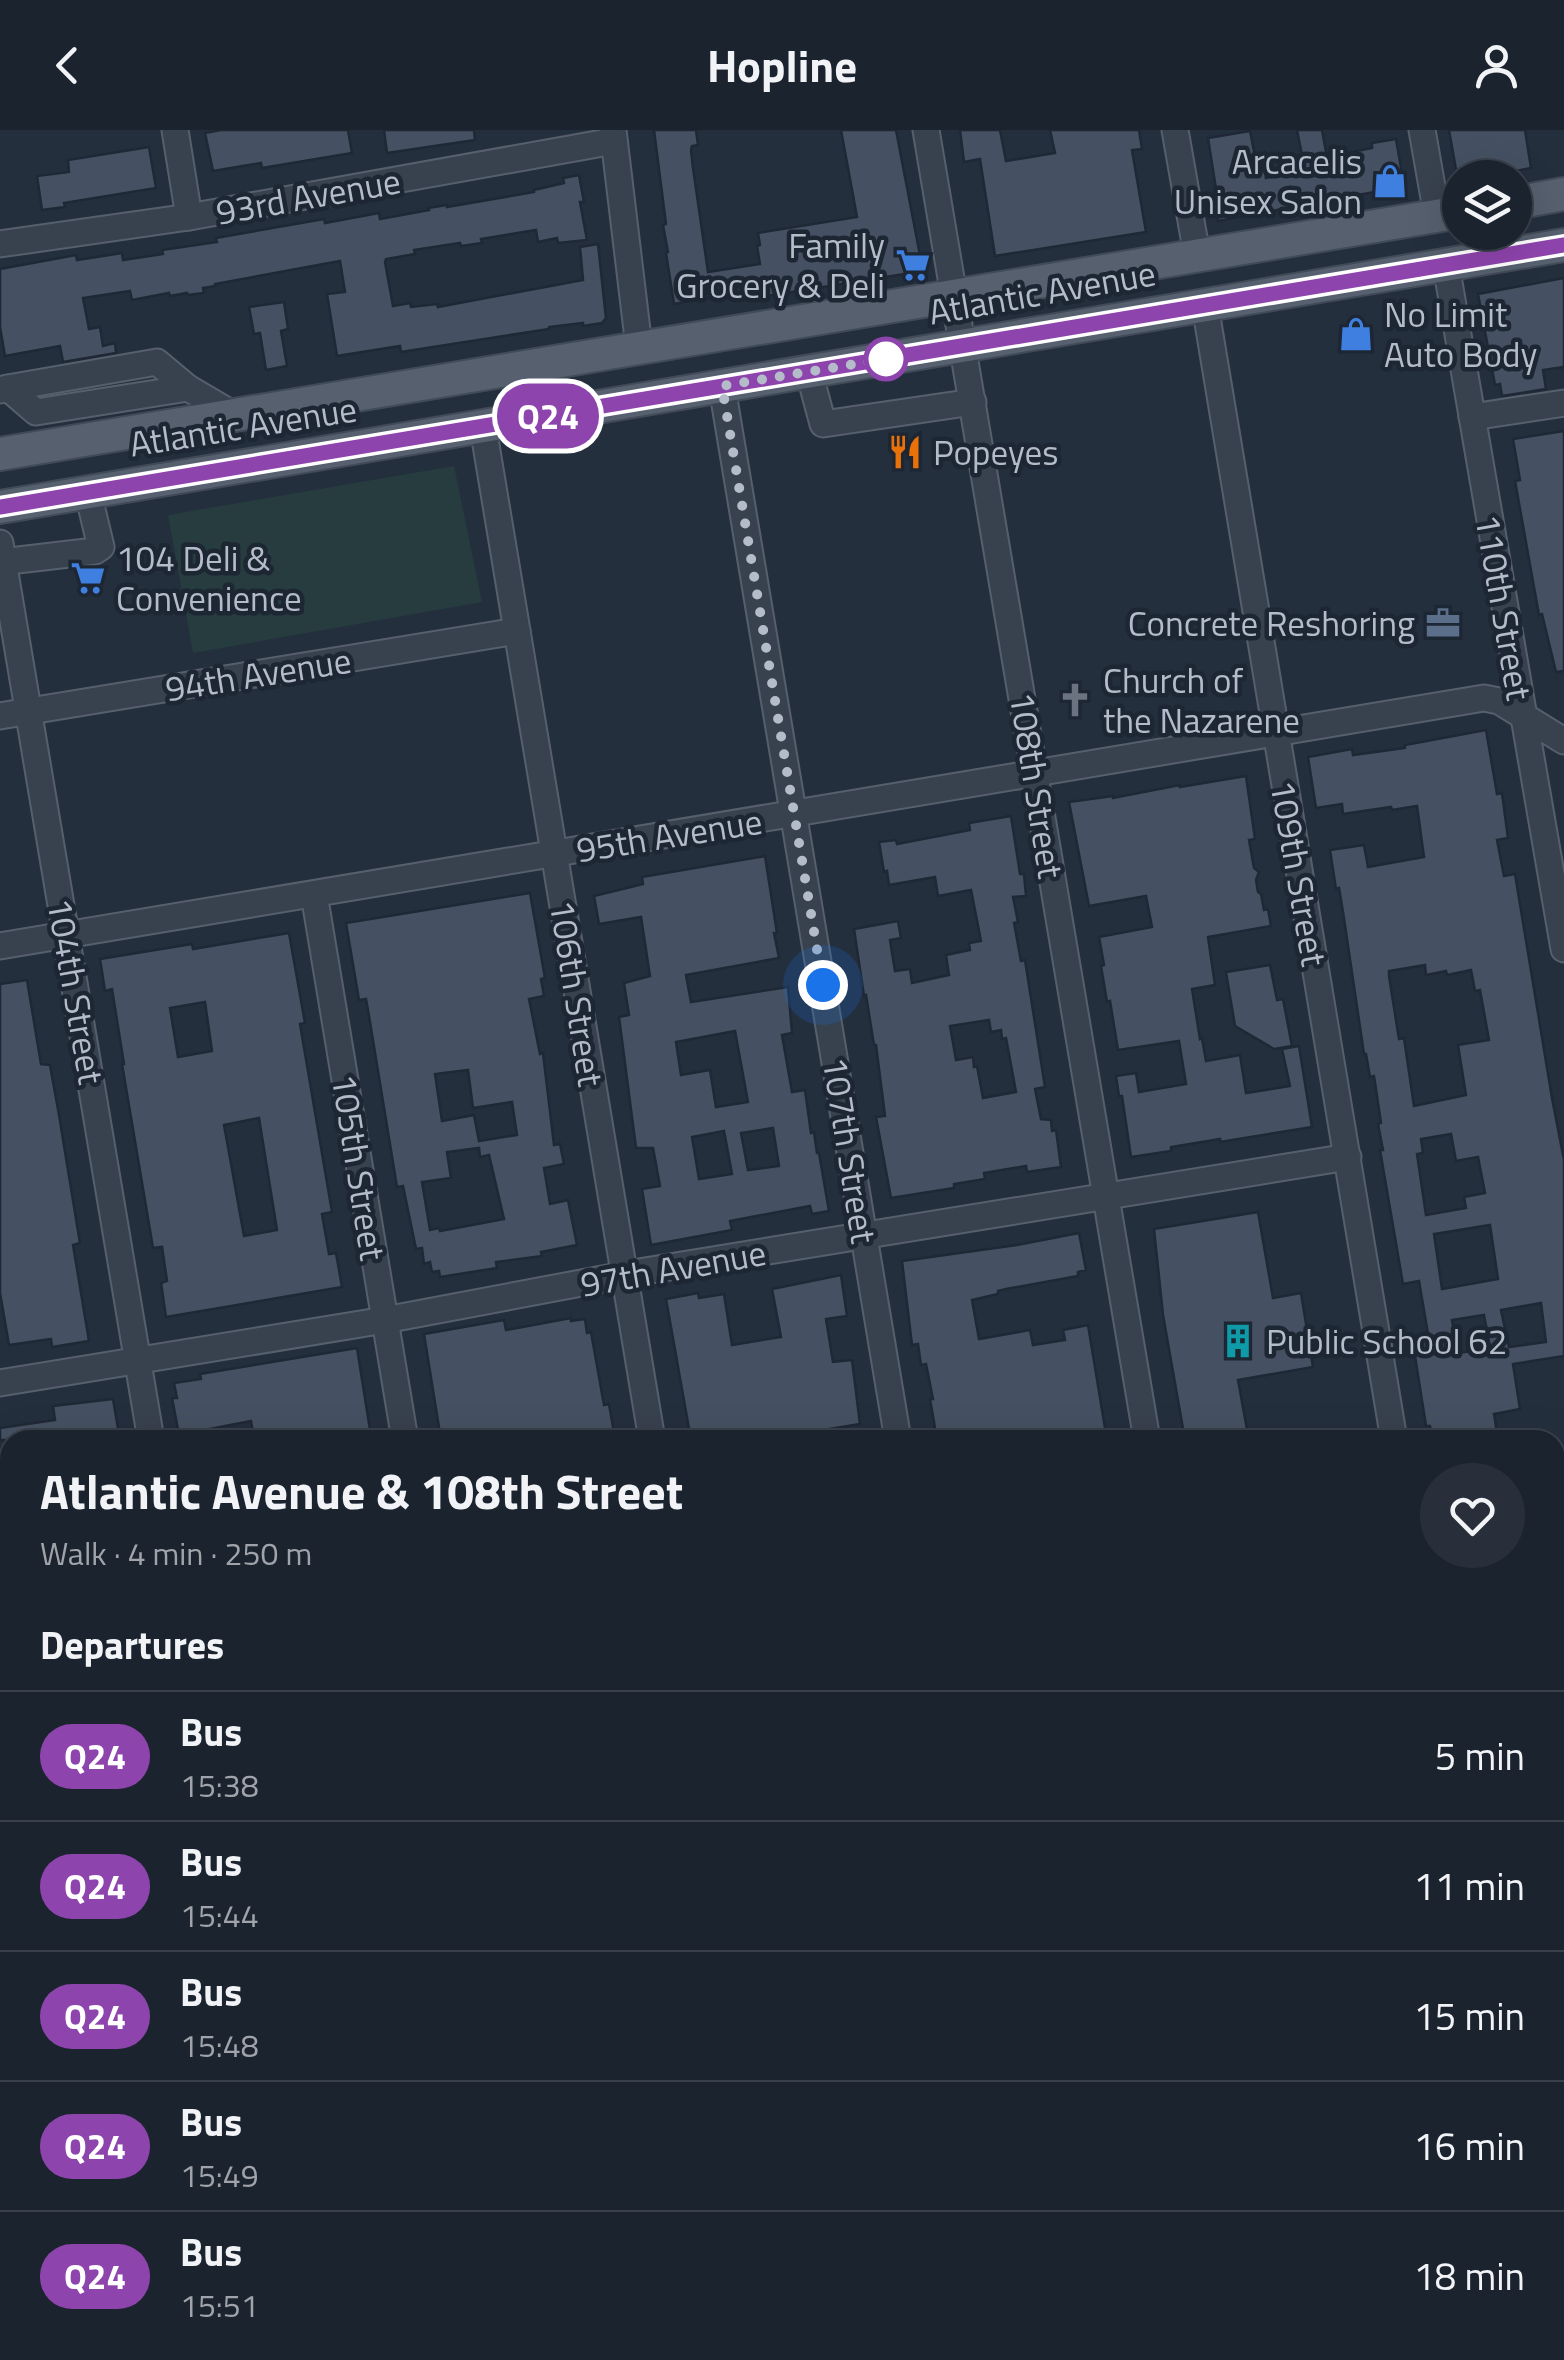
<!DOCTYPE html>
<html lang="en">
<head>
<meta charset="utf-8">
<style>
	:root { --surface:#1b232e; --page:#282f3a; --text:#f1f3f6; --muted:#a0a4aa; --line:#39404a }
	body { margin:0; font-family:"Titillium Web",sans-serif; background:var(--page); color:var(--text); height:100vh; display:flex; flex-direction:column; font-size:38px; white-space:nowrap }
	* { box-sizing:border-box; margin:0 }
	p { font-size:32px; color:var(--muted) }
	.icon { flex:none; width:55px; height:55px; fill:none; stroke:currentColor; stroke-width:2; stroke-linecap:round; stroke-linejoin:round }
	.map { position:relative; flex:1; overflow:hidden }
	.panel { position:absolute; left:0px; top:1300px; width:1565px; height:930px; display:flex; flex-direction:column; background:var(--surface); border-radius:30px 30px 0 0; box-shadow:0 10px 40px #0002,0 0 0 2px var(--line) }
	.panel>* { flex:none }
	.badge { padding:0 20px; border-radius:32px; font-size:35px; line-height:65px }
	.buttons { position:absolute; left:1442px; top:30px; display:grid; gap:20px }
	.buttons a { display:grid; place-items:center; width:90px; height:90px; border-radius:50%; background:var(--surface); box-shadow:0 10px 40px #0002,0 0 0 2px var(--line); font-size:50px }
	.you { position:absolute; width:50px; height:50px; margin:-25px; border:8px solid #fff; border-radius:50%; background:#1a73e8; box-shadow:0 0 0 15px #1a73e833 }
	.map>.badge { position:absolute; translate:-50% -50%; box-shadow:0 0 0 5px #fff }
	h2 { padding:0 40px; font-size:38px; line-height:90px }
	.round { display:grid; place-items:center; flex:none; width:105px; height:105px; border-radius:52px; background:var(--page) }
	.head { display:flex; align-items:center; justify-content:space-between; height:170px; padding:0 40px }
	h1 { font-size:48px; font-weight:700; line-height:75px }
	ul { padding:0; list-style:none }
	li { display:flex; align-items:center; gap:30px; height:130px; padding:0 40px; border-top:2px solid var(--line) }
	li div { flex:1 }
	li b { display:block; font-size:38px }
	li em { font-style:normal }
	li .badge { min-width:110px; font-weight:700; text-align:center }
	header { display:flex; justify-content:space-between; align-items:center; height:130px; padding:0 40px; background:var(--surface); font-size:45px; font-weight:700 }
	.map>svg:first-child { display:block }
	.green { fill:#263c3f }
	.building { fill:#455162; stroke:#1f2835; stroke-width:2.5; fill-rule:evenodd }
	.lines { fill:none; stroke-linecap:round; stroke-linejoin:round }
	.minor-casing { stroke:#565f6c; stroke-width:29 }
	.major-casing { stroke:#414a57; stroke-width:36 }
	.minor { stroke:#38414e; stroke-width:25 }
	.major { stroke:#56606e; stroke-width:32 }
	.line-casing { stroke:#fff; stroke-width:22 }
	.line { stroke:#8e44ad; stroke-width:15 }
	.walk { stroke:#b4bcc9; stroke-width:10; stroke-dasharray:0 18 }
	.stop-dot { fill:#fff; stroke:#8e44ad; stroke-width:5 }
	.labels { text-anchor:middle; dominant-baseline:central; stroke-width:9; stroke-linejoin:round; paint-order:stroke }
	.poi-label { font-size:35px; fill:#b4bcc9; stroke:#1d2633; text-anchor:start }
	.street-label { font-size:35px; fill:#b4bcc9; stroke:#1d2633 }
</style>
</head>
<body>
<header><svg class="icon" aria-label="back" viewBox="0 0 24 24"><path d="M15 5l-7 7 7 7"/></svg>Hopline<svg class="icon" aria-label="person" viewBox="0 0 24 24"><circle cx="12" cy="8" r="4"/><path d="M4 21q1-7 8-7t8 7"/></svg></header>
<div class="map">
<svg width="1564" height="2230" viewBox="0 0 1564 2230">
	<rect width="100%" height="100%" fill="#242f3e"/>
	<g class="green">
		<polygon points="454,336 482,472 193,523 168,385"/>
		<polygon points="691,2220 783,2220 785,2230 692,2230"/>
	</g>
	<g class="building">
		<polygon points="221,0 348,0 352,23 262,38 261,33 213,41 205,3"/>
		<polygon points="384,0 474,0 475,10 387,23"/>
		<polygon points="654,0 696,0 698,15 692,16 691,20 693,38 708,142 760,134 757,116 760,115 758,103 857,87 841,0 896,0 923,141 755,168 753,155 710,161 711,167 674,174 666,123 668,122 663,95 666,94"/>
		<polygon points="960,0 1000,0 1006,31 1055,23 1050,0 1139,0 1142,19 1132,20 1146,102 995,126 980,29 964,32"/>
		<polygon points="1297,0 1322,0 1327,27 1372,18 1372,13 1396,9 1405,61 1381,65 1380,61 1218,91 1215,73 1218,72 1208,8 1250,1 1258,41 1265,40 1266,48 1305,40"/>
		<polygon points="1449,0 1525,0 1531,38 1479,48 1460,48 1458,51"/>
		<polygon points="149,17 156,58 64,73 65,77 42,80 37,46 69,42 68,30"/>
		<polygon points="579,45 584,72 580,72 587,110 558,113 557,108 538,112 536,100 481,109 482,113 461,116 460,113 414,120 415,124 386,129 385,132 393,176 410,173 411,177 437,174 438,177 583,150 580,117 598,114 606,188 602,193 583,196 583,193 549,197 549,199 401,222 400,216 337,226 327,164 345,162 340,131 215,154 215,156 203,158 204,163 188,165 187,163 170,166 169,163 132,170 130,161 83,168 89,199 100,197 103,216 115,213 116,223 63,232 60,216 5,226 0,197 0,139 76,125 77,130 122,123 123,130 163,124 162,120 217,112 216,108 324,89 325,93 379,83 380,89 429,80 428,78 447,75 447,77 534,62 534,60 564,53 563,48"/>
		<polygon points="1564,148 1564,237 1543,240 1546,259 1502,266 1500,254 1495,255 1478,164"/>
		<polygon points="284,172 288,199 281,201 287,236 266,240 260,203 254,204 249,177"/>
		<polygon points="1564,301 1564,541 1556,542 1542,484 1539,485 1515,351 1520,350 1513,309"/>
		<path d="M1486 600 1497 664 1502 663 1508 708 1497 710 1504 746 1515 744 1552 968 1564 1030V1226L1513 1234 1520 1279 1494 1284 1497 1302 1455 1310H1433L1430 1296H1426L1412 1207 1428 1204 1419 1151 1403 1154 1380 1020H1383L1378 994 1381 993 1374 946 1370 947 1366 924H1364L1343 782 1339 758 1336 759 1330 720 1364 715 1368 737 1424 727 1417 676 1392 680 1391 677 1343 684 1342 674 1316 678 1308 627 1352 619 1353 625 1405 618V615ZM1425 835 1426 845 1446 841 1447 845 1471 840 1475 861 1480 860 1489 910 1458 915 1466 965 1414 976 1404 908 1399 909 1389 846V841ZM1451 1004 1456 1031 1478 1027 1485 1063 1464 1067 1466 1078 1426 1085 1417 1024 1423 1023 1421 1009ZM1490 1095 1498 1149 1442 1159 1434 1104ZM1541 1173 1546 1212 1509 1217 1501 1180ZM1484 1185 1490 1218 1458 1223 1452 1190Z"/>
		<polygon points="1246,646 1255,709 1249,710 1254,738 1259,742 1256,750 1258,762 1261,764 1264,780 1268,779 1271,796 1208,807 1215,855 1192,859 1200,909 1202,908 1206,931 1240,925 1246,963 1290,956 1282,919 1299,916 1312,997 1220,1012 1220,1009 1171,1017 1171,1021 1131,1027 1122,966 1119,966 1116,946 1136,943 1139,962 1186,954 1179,911 1118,920 1110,871 1107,872 1101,836 1104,835 1099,807 1152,797 1146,766 1089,776 1069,672 1113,666 1113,668 1180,655 1180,657"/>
		<path d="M1011 686 1020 744H1024L1026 766 1013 767 1018 792 1014 793 1021 831 1025 830 1045 957 1035 959 1041 989 1051 990 1052 1001 1056 1000 1061 1037 1027 1042 1026 1036 984 1043 985 1049 954 1054V1058L891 1068 876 987 885 986 876 915H874L866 865 864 866 854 799 898 791 901 808 890 810 895 841 910 839 912 853 949 845 946 825 970 820 969 813 981 811 971 760 938 766 935 747 889 755 887 741 884 742 879 712 896 710 897 714 970 700 969 693ZM989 890 991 902 1001 900 1002 909 1006 908 1016 962 983 968 977 936 974 937 973 927 956 930 950 896Z"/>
		<path d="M765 726 777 803H774L779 828 686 845 691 872 788 857 792 903 782 905 792 962 805 960 811 1003 814 1002 817 1023H819L829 1081 812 1084 810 1076 730 1091 732 1100 651 1115 642 1059 660 1056 653 1018H636L619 887 629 885 624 853 650 846 641 787 599 794 594 766 643 754 642 747ZM735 901 748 972 716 977 710 940 681 945 676 912ZM773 998 779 1036 748 1040 741 1003ZM724 1001 732 1044 699 1049 692 1007Z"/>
		<path d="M530 763 545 848 541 849 544 866 529 869 540 924 543 923 554 1015 560 1014 564 1034 544 1038 550 1074 568 1070 577 1115 541 1122 542 1126 496 1132 497 1138 440 1147 439 1141 432 1142 430 1132 424 1134 422 1118 416 1119 403 1056 397 1057 369 886 366 869 359 870 346 793ZM468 940 473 978 512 972 517 1005 479 1011 474 985 442 991 435 944ZM479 1018 480 1027 489 1025 504 1089 440 1101 439 1098 430 1100 422 1052 451 1048 447 1022Z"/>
		<path d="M289 803 305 893 300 894 332 1082 322 1084 329 1124 336 1123 342 1157 166 1187 161 1153 167 1151 162 1117 153 1118 122 934H124L112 859 105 861 100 829 192 814 193 819ZM205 872 212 921 178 927 170 878ZM259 988 277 1100 244 1106 224 995Z"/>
		<polygon points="1270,835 1277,870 1283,869 1292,916 1274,919 1235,896 1226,842"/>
		<polygon points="27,850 41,934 50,935 59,985 80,1113 73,1115 89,1211 52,1217 51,1209 9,1215 0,1163 0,854"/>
		<polygon points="1258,1082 1273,1168 1301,1163 1313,1237 1238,1250 1249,1310 1185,1310 1163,1185 1154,1099"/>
		<polygon points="1079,1103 1086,1140 1078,1142 1078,1146 1006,1159 998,1161 998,1164 972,1170 979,1209 1030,1200 1033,1215 1065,1210 1063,1200 1088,1195 1107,1310 937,1310 930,1269 933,1269 926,1234 921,1235 918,1214 912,1215 902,1131 1017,1115"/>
		<polygon points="841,1145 847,1186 826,1189 833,1232 852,1230 860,1294 799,1304 800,1310 691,1310 666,1169 698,1163 699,1168 724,1164 732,1215 781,1207 772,1159"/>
		<polygon points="571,1188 571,1191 585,1189 587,1203 591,1202 604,1275 609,1274 615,1308 600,1310 555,1310 554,1305 519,1310 508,1310 508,1306 486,1310 441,1310 424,1204 504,1190 506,1200"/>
		<polygon points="357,1218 371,1306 361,1308 362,1310 254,1310 251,1291 179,1305 172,1268 177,1268 174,1253 201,1249 200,1244"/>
		<polygon points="113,1269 120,1310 0,1310 0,1298 55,1290 53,1276"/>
	</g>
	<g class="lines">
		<g class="minor-casing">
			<g id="minor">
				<polyline points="175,0 189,87"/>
				<polyline points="613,0 639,217"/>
				<polyline points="926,0 1147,1310"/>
				<polyline points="1175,0 1197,125"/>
				<polyline points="1422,0 1437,85"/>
				<polyline points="0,114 189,87 614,11"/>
				<polyline points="1446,135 1564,819"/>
				<polyline points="1205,175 1394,1310"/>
				<polyline points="809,242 823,294 973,272"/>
				<polyline points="722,257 898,1310"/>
				<polyline points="8,258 157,232 188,258"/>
				<polyline points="0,260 8,258 36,282 188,258 234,285"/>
				<polyline points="1472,287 1564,273"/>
				<polyline points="483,297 652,1310"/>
				<polyline points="0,413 151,1310"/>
				<polyline points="0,432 95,421 101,417 88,363"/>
				<polyline points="0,586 517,501"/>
				<polyline points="314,764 405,1310"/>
				<polyline points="0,816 1484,568 1499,571 1564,611"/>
				<polyline points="0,1253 385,1190 645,1141 1348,1027"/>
				<polyline points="1555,1612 1564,1611"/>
				<polyline points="0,1859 10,1919"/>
				<polyline points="1555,1873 1564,1927"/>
				<polyline points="61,2220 62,2230"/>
				<polyline points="303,2220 305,2230"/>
				<polyline points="557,2220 558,2230"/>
				<polyline points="901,2220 902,2230"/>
				<polyline points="1138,2220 1140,2230"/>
				<polyline points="1376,2220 1377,2230"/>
			</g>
		</g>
		<g class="major-casing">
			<g id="major">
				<polyline points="1515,73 1564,64"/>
				<polyline points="0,324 1460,82"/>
				<polyline points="0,377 1564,115"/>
			</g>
		</g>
		<use href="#minor" class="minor"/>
		<use href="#major" class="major"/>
	</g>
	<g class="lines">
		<g class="line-casing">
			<polyline id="line" points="0,377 1564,115"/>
		</g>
		<use href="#line" class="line"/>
		<polyline class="walk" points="823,855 722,256 886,229"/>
	</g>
	<defs>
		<g id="shop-bare" transform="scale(2.7)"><path d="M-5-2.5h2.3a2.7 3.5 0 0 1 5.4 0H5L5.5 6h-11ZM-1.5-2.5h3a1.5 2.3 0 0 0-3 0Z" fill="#3f7fe0" stroke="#1d2633" stroke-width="2.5" paint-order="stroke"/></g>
		<g id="supermarket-bare" transform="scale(2.7)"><path d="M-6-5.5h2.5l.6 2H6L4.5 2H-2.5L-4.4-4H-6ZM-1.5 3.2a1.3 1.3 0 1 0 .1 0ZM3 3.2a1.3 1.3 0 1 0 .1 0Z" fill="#3f7fe0" stroke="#1d2633" stroke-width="2.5" paint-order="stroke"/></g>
		<g id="restaurant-bare" transform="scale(2.7)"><path d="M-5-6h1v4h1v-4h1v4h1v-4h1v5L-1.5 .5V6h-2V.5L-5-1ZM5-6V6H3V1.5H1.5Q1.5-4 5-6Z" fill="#e8710a" stroke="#1d2633" stroke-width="2.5" paint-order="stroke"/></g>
		<g id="office-bare" transform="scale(2.7)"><path d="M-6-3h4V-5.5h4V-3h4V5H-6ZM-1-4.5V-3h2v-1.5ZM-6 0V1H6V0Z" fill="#5c6f8a" stroke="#1d2633" stroke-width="2.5" paint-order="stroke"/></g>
		<g id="church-bare" transform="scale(2.7)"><path d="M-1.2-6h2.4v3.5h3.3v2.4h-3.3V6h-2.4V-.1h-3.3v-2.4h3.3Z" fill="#6b7280" stroke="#1d2633" stroke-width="2.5" paint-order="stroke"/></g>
		<g id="building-bare" transform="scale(2.7)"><path d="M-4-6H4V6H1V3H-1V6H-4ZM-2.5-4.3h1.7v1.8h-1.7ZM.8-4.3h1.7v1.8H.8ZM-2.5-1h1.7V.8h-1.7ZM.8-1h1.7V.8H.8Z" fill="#0f9aa8" stroke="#1d2633" stroke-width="2.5" paint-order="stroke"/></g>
	</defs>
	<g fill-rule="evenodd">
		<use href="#shop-bare" x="1390" y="51"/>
		<use href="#supermarket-bare" x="913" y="135"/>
		<use href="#shop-bare" x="1356" y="204"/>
		<use href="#restaurant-bare" x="905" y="322"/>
		<use href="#supermarket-bare" x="88" y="448"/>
		<use href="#office-bare" x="1443" y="493"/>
		<use href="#church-bare" x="1075" y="570"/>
		<use href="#building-bare" x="1238" y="1211"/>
	</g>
	<circle class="stop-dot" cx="886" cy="229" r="20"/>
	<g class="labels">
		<g class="poi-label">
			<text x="1362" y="31" text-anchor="end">Arcacelis<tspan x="1362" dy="40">Unisex Salon</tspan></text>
			<text x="885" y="115" text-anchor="end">Family<tspan x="885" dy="40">Grocery &amp; Deli</tspan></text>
			<text x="1384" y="184">No Limit<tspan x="1384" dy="40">Auto Body</tspan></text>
			<text x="933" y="322">Popeyes</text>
			<text x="116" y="428">104 Deli &amp;<tspan x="116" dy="40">Convenience</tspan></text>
			<text x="1415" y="493" text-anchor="end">Concrete Reshoring</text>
			<text x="1103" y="550">Church of<tspan x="1103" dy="40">the Nazarene</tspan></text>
			<text x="1266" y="1211">Public School 62</text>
		</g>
		<g class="street-label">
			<text transform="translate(308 66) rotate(-10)">93rd Avenue</text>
			<text transform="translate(1042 162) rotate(-10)">Atlantic Avenue</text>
			<text transform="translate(243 296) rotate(-9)">Atlantic Avenue</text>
			<text transform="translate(1504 477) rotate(80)">110th Street</text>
			<text transform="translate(258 544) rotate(-9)">94th Avenue</text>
			<text transform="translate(1037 655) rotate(81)">108th Street</text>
			<text transform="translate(669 705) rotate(-9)">95th Avenue</text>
			<text transform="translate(1299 743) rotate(80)">109th Street</text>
			<text transform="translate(76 861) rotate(80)">104th Street</text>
			<text transform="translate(577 863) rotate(81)">106th Street</text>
			<text transform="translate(850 1020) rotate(81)">107th Street</text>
			<text transform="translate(359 1037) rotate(81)">105th Street</text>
			<text transform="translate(673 1138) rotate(-10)">97th Avenue</text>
		</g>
	</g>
</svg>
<div class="buttons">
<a><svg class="icon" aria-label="layers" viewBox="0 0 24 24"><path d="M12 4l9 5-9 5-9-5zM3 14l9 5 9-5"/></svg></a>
</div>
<div class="you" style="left:823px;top:855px"></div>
<b class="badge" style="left:548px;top:286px;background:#8e44ad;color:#fff">Q24</b>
<section class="panel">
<div class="head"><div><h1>Atlantic Avenue &amp; 108th Street</h1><p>Walk · 4 min · 250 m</p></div><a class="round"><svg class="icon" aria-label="heart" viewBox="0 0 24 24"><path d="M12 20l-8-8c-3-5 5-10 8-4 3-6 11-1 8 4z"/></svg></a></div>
<h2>Departures</h2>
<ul>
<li><span class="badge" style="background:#8e44ad;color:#fff">Q24</span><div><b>Bus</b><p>15:38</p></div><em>5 min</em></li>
<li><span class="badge" style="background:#8e44ad;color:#fff">Q24</span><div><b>Bus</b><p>15:44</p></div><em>11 min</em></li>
<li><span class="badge" style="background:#8e44ad;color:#fff">Q24</span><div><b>Bus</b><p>15:48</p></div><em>15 min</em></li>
<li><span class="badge" style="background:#8e44ad;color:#fff">Q24</span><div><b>Bus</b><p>15:49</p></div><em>16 min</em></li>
<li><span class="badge" style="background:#8e44ad;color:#fff">Q24</span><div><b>Bus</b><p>15:51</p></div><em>18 min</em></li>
</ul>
</section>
</div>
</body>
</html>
